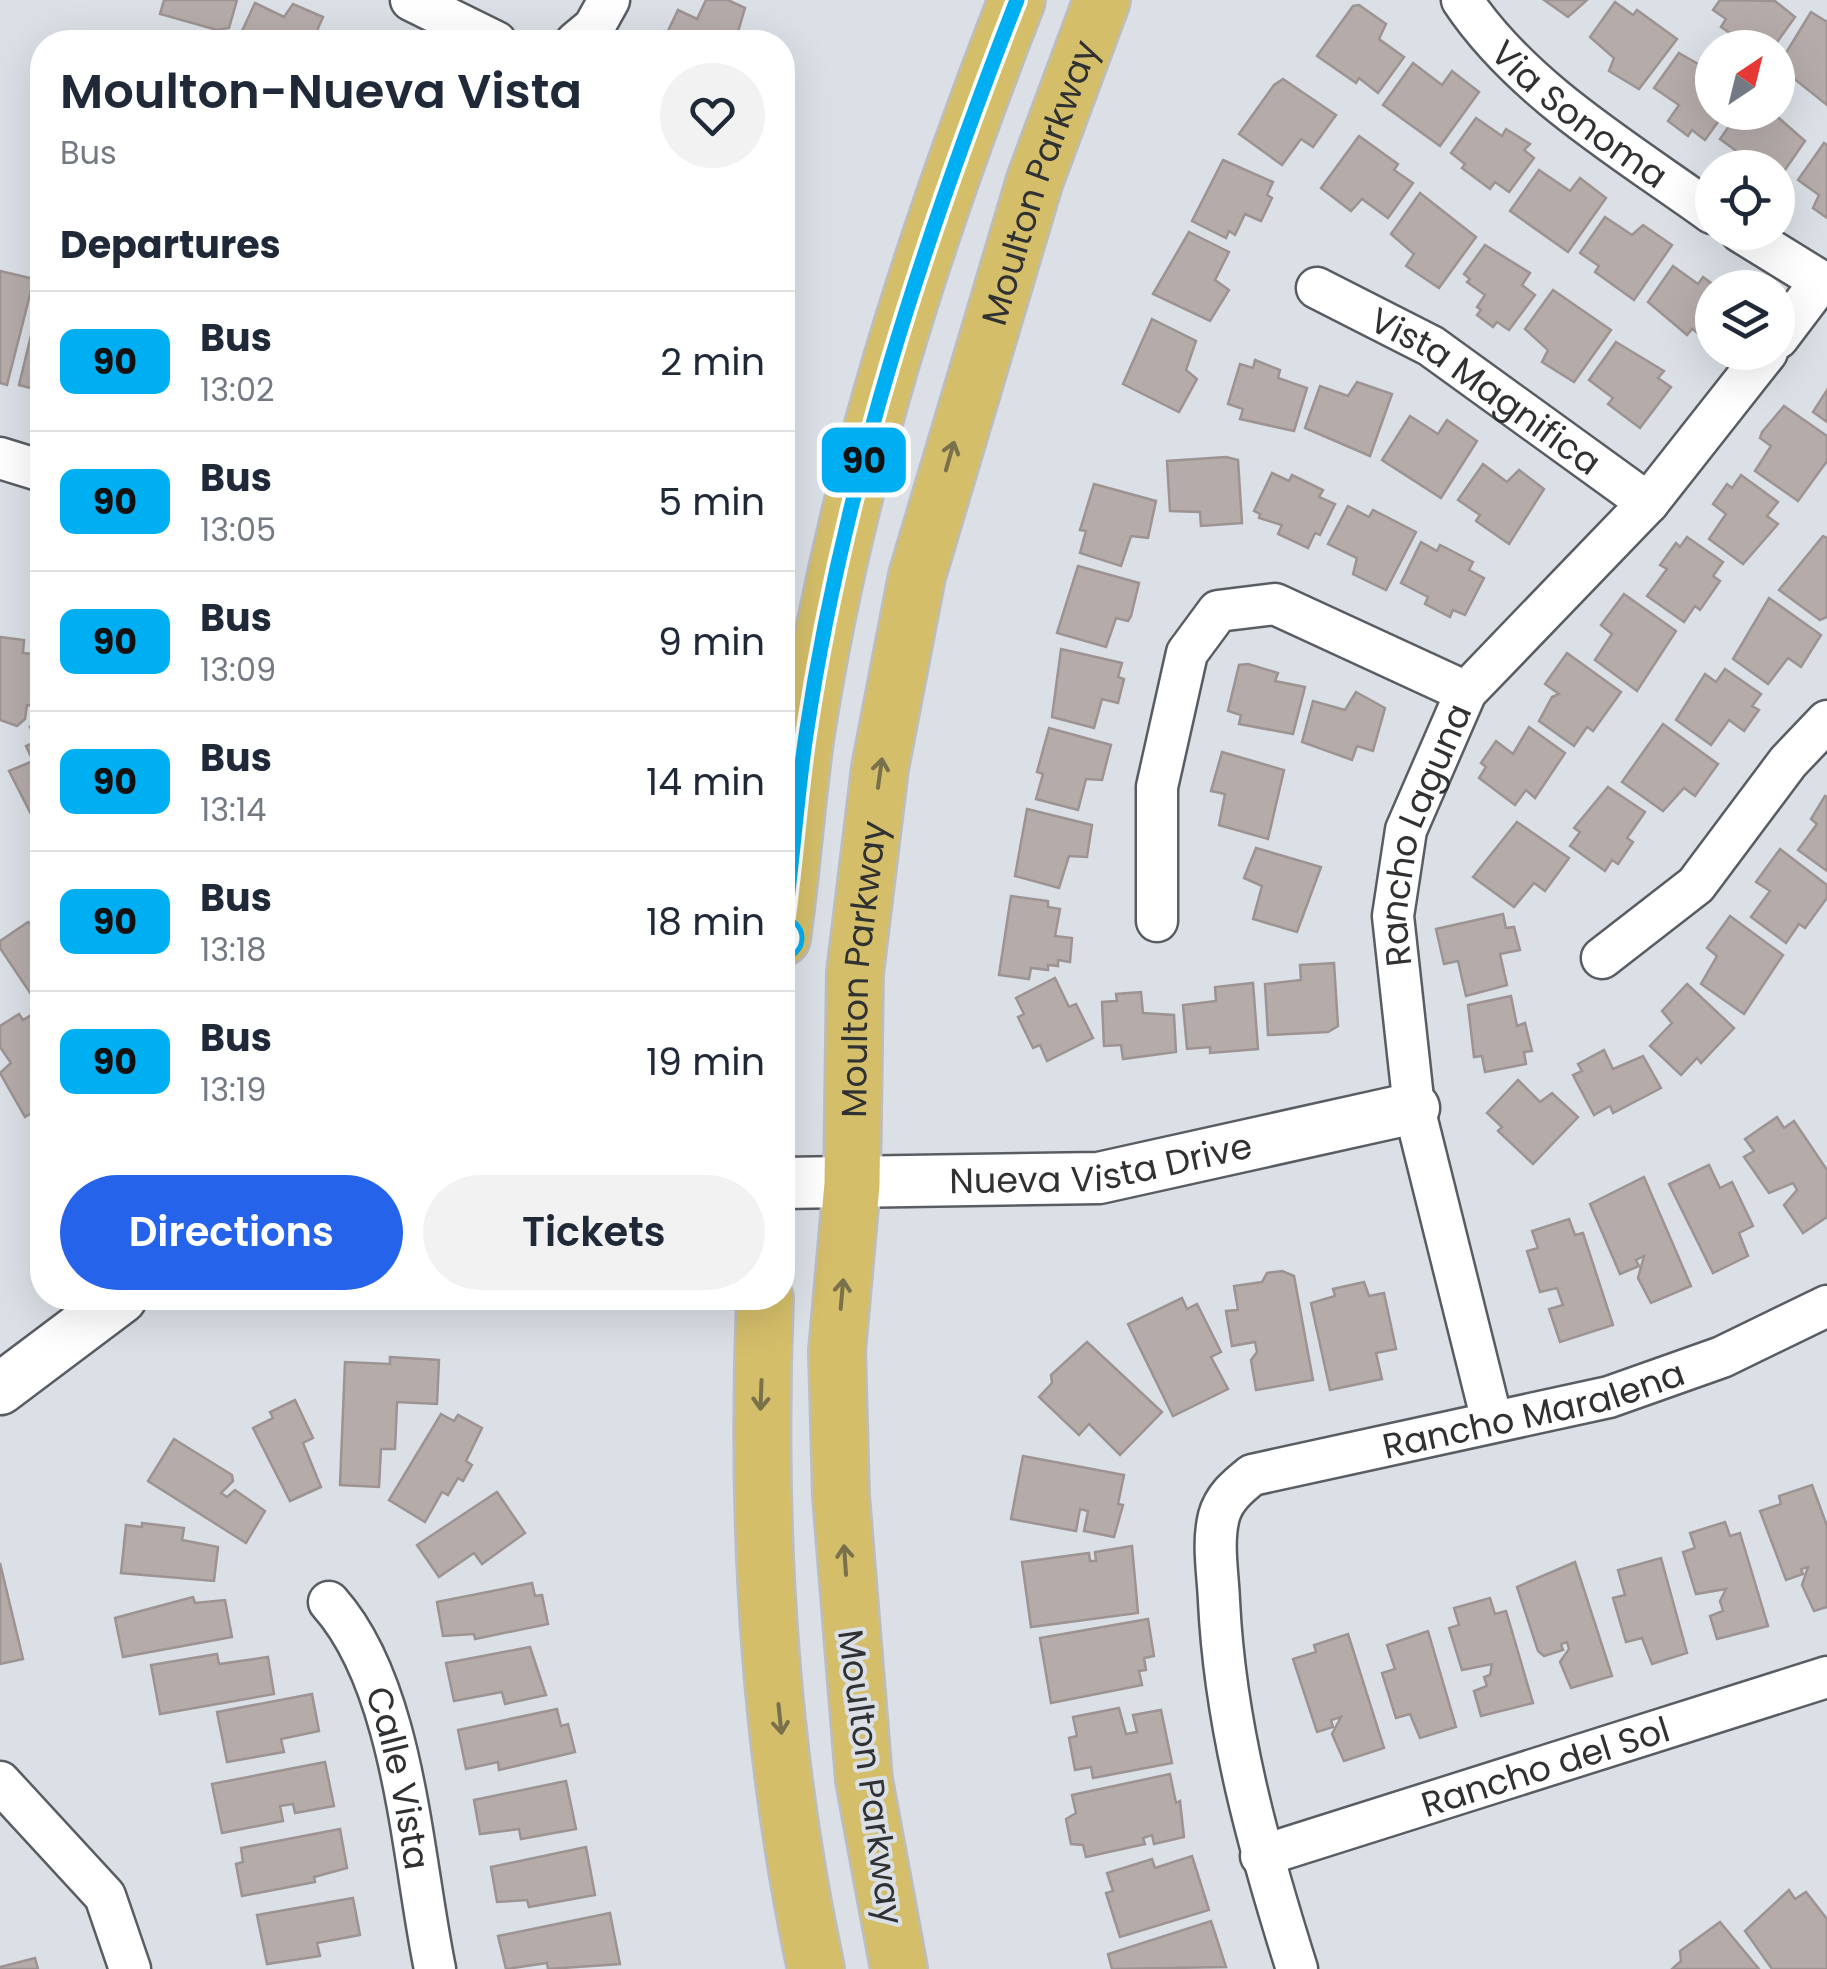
<!DOCTYPE html>
<html lang="en">
<head>
<meta charset="utf-8">
<style>
	:root { --surface:#fff; --page:#f2f2f3; --text:#1f2937; --muted:#747a83; --line:#e0e1e3; --accent:#2563eb }
	body { margin:0; font-family:Poppins,sans-serif; background:var(--page); color:var(--text); height:100vh; display:flex; flex-direction:column; font-size:38px; white-space:nowrap }
	* { box-sizing:border-box; margin:0 }
	p { font-size:32px; color:var(--muted) }
	.icon { flex:none; width:55px; height:55px; fill:none; stroke:currentColor; stroke-width:2; stroke-linecap:round; stroke-linejoin:round }
	.map { position:relative; flex:1; overflow:hidden }
	.sheet { position:absolute; left:30px; top:30px; width:765px; height:1280px; display:flex; flex-direction:column; background:var(--surface); border-radius:40px; box-shadow:0 10px 40px #0002 }
	.sheet>* { flex:none }
	.badge { padding:0 20px; border-radius:15px; font-size:35px; line-height:65px }
	.needle { width:65px; rotate:35deg }
	.tools { position:absolute; left:1695px; top:30px; display:grid; gap:20px }
	.tools a { display:grid; place-items:center; width:100px; height:100px; border-radius:50%; background:var(--surface); box-shadow:0 10px 40px #0002; font-size:50px }
	.map>.badge { position:absolute; translate:-50% -50%; box-shadow:0 0 0 5px #fff }
	h2 { padding:0 30px; font-size:38px; line-height:90px }
	.round { display:grid; place-items:center; flex:none; width:105px; height:105px; border-radius:52px; background:var(--page) }
	.headline { display:flex; align-items:center; justify-content:space-between; height:170px; padding:0 30px }
	h1 { font-size:48px; font-weight:600; line-height:75px }
	.button { display:flex; gap:20px; margin-top:auto; padding:20px 30px }
	.button a { flex:1; height:115px; border-radius:60px; background:var(--accent); color:#fff; font-size:40px; font-weight:600; line-height:115px; text-align:center }
	.button a+a { background:var(--page); color:var(--text) }
	ul { padding:0; list-style:none }
	li { display:flex; align-items:center; gap:30px; height:140px; padding:0 30px; border-top:2px solid var(--line) }
	li div { flex:1 }
	li b { display:block; font-size:38px }
	li em { font-style:normal }
	li .badge { min-width:110px; font-weight:700; text-align:center }
	.map>svg:first-child { display:block }
	.building { fill:#b5acaa; stroke:#9c9392; stroke-width:2.5 }
	.lines { fill:none; stroke-linecap:round; stroke-linejoin:round }
	.minor-casing { stroke:#595d63; stroke-width:45 }
	.tertiary-casing { stroke:#595d63; stroke-width:55 }
	.primary-casing { stroke:#bcbdbe; stroke-width:60 }
	.minor { stroke:#fff; stroke-width:40 }
	.tertiary { stroke:#fff; stroke-width:50 }
	.primary { stroke:#d4be6a; stroke-width:55 }
	.oneway { stroke:#79704c }
	.line-casing { stroke:#fff; stroke-width:22 }
	.line { stroke:#00aff2; stroke-width:15 }
	.stop-dot { fill:#fff; stroke:#00aff2; stroke-width:5 }
	.labels { text-anchor:middle; dominant-baseline:central; stroke-width:8; stroke-linejoin:round; paint-order:stroke }
	.street-label { font-size:35px; fill:#2f3133; stroke:#dae0e6 }
</style>
</head>
<body>
<div class="map">
<svg width="1827" height="1969" viewBox="0 0 1827 1969">
	<rect width="100%" height="100%" fill="#dae0e6"/>
	<g class="building">
		<polygon points="164,0 237,0 229,28 217,30 160,14"/>
		<polygon points="706,0 728,0 745,8 735,42 670,42 673,36 667,33 678,10 697,19"/>
		<polygon points="1544,0 1587,0 1568,17"/>
		<polygon points="1720,0 1775,1 1795,17 1773,48 1752,42 1749,46 1721,27 1726,19 1713,10"/>
		<polygon points="1615,2 1633,15 1637,10 1677,39 1639,89 1609,71 1614,58 1590,37"/>
		<polygon points="255,3 284,17 293,4 323,17 312,42 237,42"/>
		<polygon points="1359,5 1386,24 1379,39 1404,57 1378,93 1359,78 1356,83 1317,56 1353,6"/>
		<polygon points="1811,12 1827,22 1827,105 1778,66"/>
		<polygon points="1679,53 1712,72 1712,112 1725,112 1705,140 1692,130 1688,136 1668,121 1679,105 1654,88"/>
		<polygon points="1413,63 1442,85 1452,71 1479,92 1440,146 1383,105"/>
		<polygon points="1283,79 1336,115 1313,147 1301,139 1282,165 1239,134 1274,85"/>
		<polygon points="1739,112 1772,112 1805,141 1778,180 1778,168 1736,168 1743,156 1720,139"/>
		<polygon points="1476,118 1502,136 1506,129 1530,144 1524,150 1534,158 1509,192 1495,182 1490,189 1462,168 1465,164 1451,153"/>
		<polygon points="1359,136 1398,164 1394,170 1413,183 1388,218 1362,199 1351,211 1321,188"/>
		<polygon points="1824,143 1827,145 1827,218 1813,208 1819,195 1798,180"/>
		<polygon points="1223,160 1273,182 1267,195 1272,198 1261,221 1245,214 1235,235 1229,231 1226,238 1192,221"/>
		<polygon points="1539,170 1570,191 1580,178 1606,198 1568,252 1510,211"/>
		<polygon points="1420,193 1476,237 1439,288 1406,266 1414,254 1391,234"/>
		<polygon points="1605,217 1632,235 1643,225 1672,245 1634,300 1595,272 1599,266 1580,253"/>
		<polygon points="1189,232 1229,252 1215,280 1229,290 1210,321 1153,294"/>
		<polygon points="1485,245 1530,273 1522,285 1535,295 1509,330 1497,322 1493,327 1477,315 1481,310 1477,307 1485,295 1467,282 1470,279 1464,274"/>
		<polygon points="1673,266 1698,284 1703,277 1718,288 1712,288 1712,331 1706,339 1692,329 1687,335 1648,302"/>
		<polygon points="0,271 34,279 7,385 0,383"/>
		<polygon points="42,290 42,391 19,385"/>
		<polygon points="1553,290 1611,330 1574,382 1542,362 1548,350 1525,329"/>
		<polygon points="1152,319 1196,341 1186,370 1197,379 1179,412 1123,384"/>
		<polygon points="1616,342 1664,371 1658,378 1671,387 1640,428 1608,404 1613,398 1589,380"/>
		<polygon points="1255,360 1280,370 1278,378 1307,388 1294,431 1240,419 1243,409 1228,404 1240,364 1253,368"/>
		<polygon points="1357,382 1392,394 1370,456 1305,428 1320,386 1348,396"/>
		<polygon points="1827,390 1827,422 1813,412"/>
		<polygon points="1784,406 1827,436 1827,461 1798,501 1755,471 1771,446 1760,438 1762,432"/>
		<polygon points="1410,416 1438,434 1447,420 1477,441 1441,498 1382,460"/>
		<polygon points="1226,457 1238,460 1242,523 1201,526 1200,512 1170,511 1167,461"/>
		<polygon points="1483,464 1507,482 1519,470 1544,489 1509,544 1476,521 1480,515 1458,500"/>
		<polygon points="1272,473 1289,481 1292,475 1323,490 1319,497 1335,504 1320,535 1315,533 1308,548 1278,534 1282,525 1259,518 1260,514 1254,511"/>
		<polygon points="1741,475 1778,502 1767,516 1778,524 1743,564 1709,539 1726,514 1713,504 1727,484 1732,488"/>
		<polygon points="1094,484 1156,501 1148,538 1131,536 1121,566 1080,553 1086,531 1080,530"/>
		<polygon points="1348,506 1369,517 1373,510 1416,532 1386,590 1353,574 1357,558 1328,544"/>
		<polygon points="1823,536 1827,538 1827,617 1820,620 1779,590"/>
		<polygon points="1687,537 1723,562 1713,576 1720,581 1700,610 1695,606 1684,622 1647,596 1667,569 1660,565 1676,543 1680,547"/>
		<polygon points="1421,542 1437,551 1440,545 1473,562 1469,570 1484,578 1465,615 1453,610 1450,617 1425,604 1428,597 1401,583"/>
		<polygon points="1078,566 1139,583 1131,616 1128,621 1116,618 1106,647 1057,633"/>
		<polygon points="1624,594 1676,631 1637,691 1595,660 1612,634 1601,625"/>
		<polygon points="1769,598 1821,635 1801,667 1788,658 1768,684 1733,659"/>
		<polygon points="0,637 24,640 23,653 42,655 42,683 36,682 33,706 27,705 25,719 17,726 0,720"/>
		<polygon points="1061,649 1122,663 1118,677 1124,679 1118,703 1102,699 1094,728 1052,717"/>
		<polygon points="1567,653 1621,692 1593,731 1587,727 1574,746 1539,721 1552,697 1559,694 1545,684"/>
		<polygon points="1248,664 1278,673 1275,681 1305,687 1293,734 1239,724 1241,715 1228,711 1239,665"/>
		<polygon points="1725,669 1761,694 1752,706 1759,710 1744,731 1729,720 1711,745 1676,720 1705,674 1716,682"/>
		<polygon points="1356,692 1385,708 1373,751 1357,746 1352,760 1302,742 1313,701 1345,710"/>
		<polygon points="42,722 42,816 34,820 9,771 33,761 26,746 37,741 30,727"/>
		<polygon points="1663,724 1718,764 1695,796 1684,788 1663,811 1622,782"/>
		<polygon points="1529,727 1565,753 1535,798 1526,790 1515,805 1479,778 1486,767 1481,763 1496,741 1513,754"/>
		<polygon points="1049,728 1111,745 1102,780 1086,779 1078,810 1036,799 1043,774 1037,772"/>
		<polygon points="1222,752 1284,770 1268,839 1219,825 1225,794 1211,791"/>
		<polygon points="1608,787 1645,812 1627,838 1633,842 1618,864 1612,860 1605,871 1570,846 1580,832 1574,828"/>
		<polygon points="1825,796 1827,797 1827,871 1798,850 1817,824 1811,819"/>
		<polygon points="1027,809 1092,825 1087,857 1069,856 1059,888 1015,876"/>
		<polygon points="1517,822 1569,858 1545,891 1534,883 1514,907 1473,877"/>
		<polygon points="1256,848 1321,867 1297,932 1253,919 1262,886 1244,878"/>
		<polygon points="1780,849 1827,885 1827,898 1805,928 1799,924 1786,943 1751,917 1770,891 1756,882"/>
		<polygon points="1011,896 1048,901 1048,907 1060,909 1055,936 1072,938 1070,962 1058,960 1058,966 1048,965 1048,970 1031,968 1029,979 999,975"/>
		<polygon points="1503,914 1506,928 1514,927 1520,950 1500,954 1507,985 1466,996 1458,961 1444,964 1436,929"/>
		<polygon points="1730,916 1783,955 1744,1014 1701,984 1717,956 1707,948"/>
		<polygon points="28,922 42,934 42,1116 38,1109 25,1117 0,1073 11,1063 0,1047 0,1026 19,1014 23,1020 41,1009 0,948 0,941"/>
		<polygon points="1334,963 1338,1026 1328,1032 1268,1035 1265,984 1301,980 1300,965"/>
		<polygon points="1055,978 1069,1007 1076,1004 1093,1038 1047,1061 1040,1045 1033,1048 1018,1017 1024,1014 1016,998"/>
		<polygon points="1253,983 1258,1049 1210,1053 1210,1047 1187,1049 1183,1005 1216,1001 1215,987"/>
		<polygon points="1687,984 1734,1028 1701,1063 1697,1058 1681,1075 1650,1046 1672,1023 1662,1011"/>
		<polygon points="1141,992 1143,1013 1174,1015 1176,1052 1123,1059 1121,1045 1104,1046 1102,1002 1117,1001 1116,994"/>
		<polygon points="1511,996 1517,1026 1525,1023 1532,1051 1524,1052 1526,1064 1485,1072 1482,1056 1474,1057 1468,1005"/>
		<polygon points="1604,1050 1613,1069 1643,1056 1661,1088 1613,1113 1610,1106 1594,1115 1573,1075 1582,1071 1578,1064"/>
		<polygon points="1518,1080 1540,1102 1552,1093 1578,1117 1533,1164 1498,1131 1502,1127 1487,1113"/>
		<polygon points="1777,1117 1784,1128 1794,1121 1827,1170 1827,1217 1803,1233 1784,1205 1797,1190 1793,1183 1769,1193 1744,1157 1754,1151 1745,1139"/>
		<polygon points="1709,1165 1720,1188 1732,1182 1753,1226 1739,1233 1748,1256 1713,1273 1669,1184"/>
		<polygon points="1644,1177 1691,1286 1651,1303 1638,1278 1644,1256 1636,1260 1639,1266 1620,1274 1590,1204"/>
		<polygon points="1569,1219 1575,1235 1583,1233 1613,1325 1560,1342 1549,1309 1563,1305 1557,1288 1540,1292 1527,1251 1538,1248 1532,1231"/>
		<polygon points="1282,1271 1294,1276 1313,1380 1256,1390 1251,1360 1257,1352 1255,1342 1232,1346 1226,1311 1238,1310 1234,1286 1262,1282 1267,1273"/>
		<polygon points="1364,1282 1369,1296 1384,1293 1396,1349 1376,1353 1382,1379 1330,1390 1311,1303 1335,1296 1333,1289"/>
		<polygon points="1182,1298 1187,1309 1197,1304 1221,1352 1211,1357 1228,1389 1173,1416 1128,1324"/>
		<polygon points="1087,1342 1162,1412 1120,1455 1089,1424 1079,1435 1039,1397 1052,1383 1051,1375"/>
		<polygon points="390,1357 439,1360 437,1404 397,1402 395,1449 381,1449 379,1487 340,1485 345,1362 390,1364"/>
		<polygon points="295,1400 313,1438 303,1443 321,1487 290,1501 253,1428 273,1418 270,1412"/>
		<polygon points="441,1414 454,1421 458,1415 482,1428 466,1461 472,1465 463,1481 458,1478 448,1495 442,1492 425,1522 389,1500"/>
		<polygon points="174,1439 232,1475 233,1481 221,1493 227,1497 235,1490 265,1511 246,1543 148,1481"/>
		<polygon points="1023,1456 1124,1475 1118,1504 1123,1505 1114,1537 1084,1531 1088,1511 1080,1509 1076,1531 1011,1519"/>
		<polygon points="1812,1485 1827,1526 1827,1607 1814,1611 1802,1585 1808,1567 1801,1569 1803,1574 1786,1580 1760,1511 1781,1504 1779,1496"/>
		<polygon points="497,1492 525,1533 482,1564 474,1553 439,1577 417,1545"/>
		<polygon points="1725,1522 1730,1536 1740,1533 1768,1626 1717,1639 1710,1616 1723,1611 1720,1601 1726,1589 1696,1594 1683,1552 1695,1548 1690,1533"/>
		<polygon points="142,1523 184,1528 182,1540 218,1547 214,1581 121,1573 126,1525 142,1527"/>
		<polygon points="1132,1546 1138,1613 1031,1627 1022,1562 1089,1553 1090,1561 1096,1561 1095,1552"/>
		<polygon points="1661,1558 1687,1653 1652,1664 1642,1638 1626,1642 1613,1598 1625,1595 1618,1570"/>
		<polygon points="1575,1562 1612,1676 1571,1688 1560,1662 1569,1649 1567,1642 1561,1644 1563,1650 1544,1656 1538,1651 1517,1587"/>
		<polygon points="0,1563 23,1659 0,1664"/>
		<polygon points="532,1583 535,1596 542,1595 548,1624 475,1639 474,1634 443,1636 437,1602"/>
		<polygon points="193,1597 195,1603 225,1600 232,1637 123,1657 115,1618"/>
		<polygon points="1490,1598 1495,1614 1506,1611 1533,1703 1481,1716 1474,1691 1487,1686 1484,1677 1490,1675 1492,1664 1462,1670 1449,1628 1459,1625 1454,1608"/>
		<polygon points="1148,1619 1154,1656 1144,1658 1146,1670 1139,1671 1142,1685 1051,1703 1040,1638"/>
		<polygon points="1428,1631 1456,1727 1420,1738 1410,1714 1396,1718 1382,1673 1395,1669 1387,1645"/>
		<polygon points="1348,1634 1384,1748 1344,1761 1332,1734 1341,1717 1331,1720 1333,1727 1317,1732 1293,1659 1316,1652 1314,1645"/>
		<polygon points="530,1647 546,1695 505,1704 502,1692 454,1701 446,1663"/>
		<polygon points="217,1654 219,1664 268,1657 274,1694 160,1714 151,1665"/>
		<polygon points="312,1694 319,1731 281,1739 284,1752 227,1762 217,1712"/>
		<polygon points="1119,1708 1126,1734 1137,1732 1133,1715 1161,1710 1172,1763 1093,1778 1091,1767 1075,1770 1069,1738 1077,1736 1073,1717"/>
		<polygon points="557,1709 561,1726 568,1724 575,1752 499,1770 498,1762 466,1769 458,1730"/>
		<polygon points="325,1762 334,1806 295,1813 293,1804 280,1806 283,1821 222,1833 212,1784"/>
		<polygon points="1170,1774 1176,1803 1180,1801 1184,1837 1154,1844 1152,1835 1143,1838 1145,1844 1086,1857 1083,1845 1071,1844 1066,1819 1076,1813 1072,1795"/>
		<polygon points="566,1781 576,1829 521,1839 519,1829 480,1834 474,1800"/>
		<polygon points="340,1829 347,1868 314,1877 315,1882 242,1896 236,1864 243,1862 241,1848"/>
		<polygon points="586,1847 595,1895 529,1907 527,1900 497,1902 491,1867"/>
		<polygon points="1192,1856 1209,1910 1120,1937 1106,1893 1113,1891 1107,1873 1152,1859 1155,1868"/>
		<polygon points="1789,1890 1795,1899 1806,1892 1827,1919 1827,1969 1772,1969 1745,1931"/>
		<polygon points="353,1898 360,1935 317,1943 320,1956 267,1964 257,1915"/>
		<polygon points="610,1913 620,1964 548,1969 547,1963 506,1969 498,1936"/>
		<polygon points="1211,1921 1226,1967 1112,1969 1108,1954"/>
		<polygon points="1720,1922 1759,1969 1672,1969 1681,1961 1680,1951"/>
		<polygon points="35,1958 38,1969 0,1969 0,1967"/>
	</g>
	<g class="lines">
		<g class="minor-casing">
			<g id="minor">
				<polyline points="411,0 496,42"/>
				<path id="s1" d="M1462 0C1522 90 1626 151 1712 213"/>
				<polyline points="576,42 594,27 609,0"/>
				<polyline points="1741,232 1827,285"/>
				<path id="s2" d="M1317 288 1431 346 1648 503"/>
				<polyline points="1778,338 1821,281"/>
				<polyline points="0,458 42,471"/>
				<polyline points="1157,921 1157,787 1187,653 1218,611 1275,604 1466,692"/>
				<polyline points="1602,958 1696,885 1788,762 1827,721"/>
				<path id="s3" d="M1492 1421 1414 1108 1393 916 1406 830 1466 692 1648 503 1767 352"/>
				<path id="s4" d="M329 1602C405 1687 412 1858 435 1969"/>
				<polyline points="0,1782 105,1896 130,1969"/>
				<path id="s5" d="M1261 1856 1827 1677"/>
				<path id="s6" d="M1297 1969C1259 1849 1225 1727 1219 1601 1218 1574 1212 1543 1219 1516 1224 1498 1237 1487 1252 1475L1609 1397 1722 1357 1827 1306"/>
			</g>
		</g>
		<g class="tertiary-casing">
			<g id="tertiary">
				<path id="s7" d="M782 1183 1099 1178 1414 1108"/>
				<polyline points="0,1389 121,1298"/>
			</g>
		</g>
		<g class="primary-casing">
			<g id="primary">
				<path d="M782 938C792 870 796 802 806 734 845 481 924 238 1017 0"/>
				<path d="M765 1298C756 1521 769 1750 816 1969"/>
				<path id="s8" d="M899 1969 864 1780 841 1496 837 1351 852 1184 855 973 880 768 917 576 1035 180 1102 0"/>
			</g>
		</g>
		<use href="#minor" class="minor"/>
		<use href="#tertiary" class="tertiary"/>
		<use href="#primary" class="primary"/>
	</g>
	<defs><path id="oneway-shaft" d="M-6 0H5M1.5-3L5.5 0L1.5 3" fill="none" stroke-width="1.6" stroke-linecap="round" stroke-linejoin="round" transform="scale(2.5)"/></defs>
	<g class="oneway">
		<use href="#oneway-shaft" transform="translate(950 456) rotate(-74)"/>
		<use href="#oneway-shaft" transform="translate(880 773) rotate(-82)"/>
		<use href="#oneway-shaft" transform="translate(842 1294) rotate(-85)"/>
		<use href="#oneway-shaft" transform="translate(761 1395) rotate(92)"/>
		<use href="#oneway-shaft" transform="translate(845 1560) rotate(-94)"/>
		<use href="#oneway-shaft" transform="translate(780 1719) rotate(84)"/>
	</g>
	<g class="lines">
		<g class="line-casing">
			<path id="line" d="M782 938C792 871 796 802 806 735 844 481 924 238 1017 0"/>
		</g>
		<use href="#line" class="line"/>
	</g>
	<circle class="stop-dot" cx="782" cy="938" r="20"/>
	<g class="labels">
		<g class="street-label">
			<text stroke="none"><textPath href="#s1" startOffset="165">Via Sonoma</textPath></text>
			<text stroke="none"><textPath href="#s8" startOffset="1815">Moulton Parkway</textPath></text>
			<text stroke="none"><textPath href="#s2" startOffset="198">Vista Magnifica</textPath></text>
			<text stroke="none"><textPath href="#s3" startOffset="602">Rancho Laguna</textPath></text>
			<text stroke="none"><textPath href="#s8" startOffset="1005">Moulton Parkway</textPath></text>
			<text stroke="none"><textPath href="#s7" startOffset="320">Nueva Vista Drive</textPath></text>
			<text stroke="none"><textPath href="#s6" startOffset="805">Rancho Maralena</textPath></text>
			<text stroke="none"><textPath href="#s5" startOffset="298">Rancho del Sol</textPath></text>
			<text transform="translate(871 1777) rotate(82)">Moulton Parkway</text>
			<text stroke="none"><textPath href="#s4" startOffset="192">Calle Vista</textPath></text>
		</g>
	</g>
</svg>
<div class="tools">
<a><svg class="needle" viewBox="-14 -14 28 28"><path d="M0-13l5 13h-10z" fill="#e53935"/><path d="M0 13l5-13h-10z" fill="#747a83"/></svg></a>
<a><svg class="icon" aria-label="locate" viewBox="0 0 24 24"><circle cx="12" cy="12" r="6"/><path d="M12 2v4M12 18v4M2 12h4M18 12h4"/></svg></a>
<a><svg class="icon" aria-label="layers" viewBox="0 0 24 24"><path d="M12 4l9 5-9 5-9-5zM3 14l9 5 9-5"/></svg></a>
</div>
<b class="badge" style="left:864px;top:460px;background:#00aff2;color:#111">90</b>
<section class="sheet">
<div class="headline"><div><h1>Moulton-Nueva Vista</h1><p>Bus</p></div><a class="round"><svg class="icon" aria-label="heart" viewBox="0 0 24 24"><path d="M12 20l-8-8c-3-5 5-10 8-4 3-6 11-1 8 4z"/></svg></a></div>
<h2>Departures</h2>
<ul>
<li><span class="badge" style="background:#00aff2;color:#111">90</span><div><b>Bus</b><p>13:02</p></div><em>2 min</em></li>
<li><span class="badge" style="background:#00aff2;color:#111">90</span><div><b>Bus</b><p>13:05</p></div><em>5 min</em></li>
<li><span class="badge" style="background:#00aff2;color:#111">90</span><div><b>Bus</b><p>13:09</p></div><em>9 min</em></li>
<li><span class="badge" style="background:#00aff2;color:#111">90</span><div><b>Bus</b><p>13:14</p></div><em>14 min</em></li>
<li><span class="badge" style="background:#00aff2;color:#111">90</span><div><b>Bus</b><p>13:18</p></div><em>18 min</em></li>
<li><span class="badge" style="background:#00aff2;color:#111">90</span><div><b>Bus</b><p>13:19</p></div><em>19 min</em></li>
</ul>
<div class="button"><a>Directions</a><a>Tickets</a></div>
</section>
</div>
</body>
</html>
